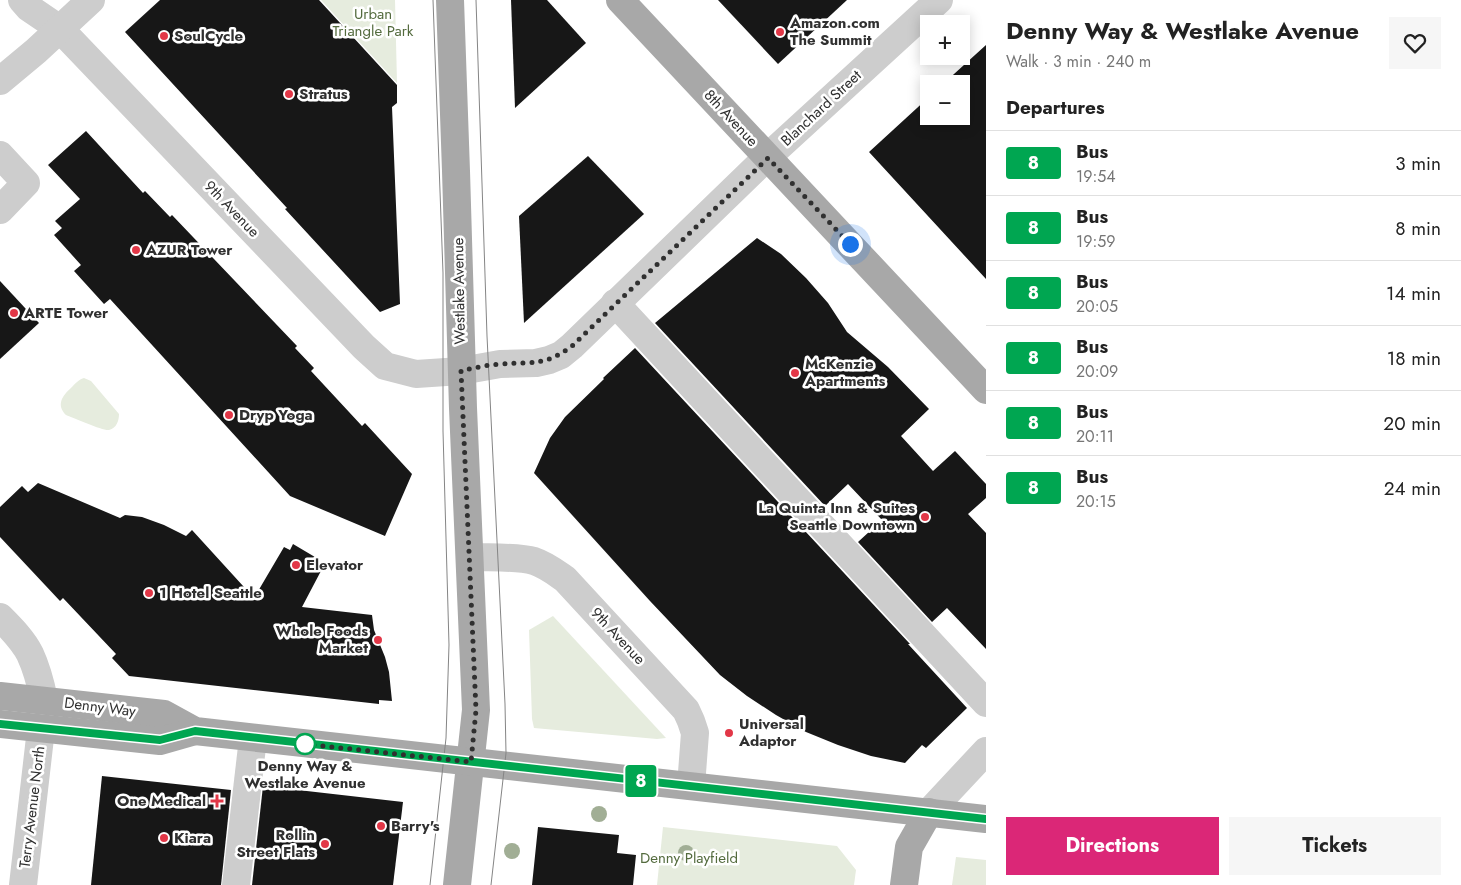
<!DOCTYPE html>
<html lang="en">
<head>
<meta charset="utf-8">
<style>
	:root { --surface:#fff; --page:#f6f6f6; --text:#222; --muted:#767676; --line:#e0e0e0; --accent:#db2777 }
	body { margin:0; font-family:Jost,sans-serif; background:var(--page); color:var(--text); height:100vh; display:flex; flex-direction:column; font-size:19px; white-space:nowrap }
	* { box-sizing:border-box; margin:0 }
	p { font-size:16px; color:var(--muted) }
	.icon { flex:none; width:28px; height:28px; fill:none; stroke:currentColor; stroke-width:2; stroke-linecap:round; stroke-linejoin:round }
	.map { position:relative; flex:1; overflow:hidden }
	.details { display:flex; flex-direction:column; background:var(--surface); width:475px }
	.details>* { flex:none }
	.badge { padding:0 10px; border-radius:4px; font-size:18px; line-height:32px }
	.controls { position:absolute; left:920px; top:15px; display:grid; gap:10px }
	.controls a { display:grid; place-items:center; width:50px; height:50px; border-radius:0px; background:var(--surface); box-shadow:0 2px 12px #0003; font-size:25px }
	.you { position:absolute; width:25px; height:25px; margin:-12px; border:4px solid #fff; border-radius:50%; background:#1a73e8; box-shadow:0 0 0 8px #1a73e833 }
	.map>.badge { position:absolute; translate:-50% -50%; box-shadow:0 0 0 2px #fff }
	h2 { padding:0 20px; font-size:19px; line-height:45px }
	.round { display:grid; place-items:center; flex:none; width:52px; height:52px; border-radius:0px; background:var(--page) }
	.head { display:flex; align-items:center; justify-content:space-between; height:85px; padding:0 20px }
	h1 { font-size:24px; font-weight:700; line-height:38px }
	.primary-button { display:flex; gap:10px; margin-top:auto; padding:10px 20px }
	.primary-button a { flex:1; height:58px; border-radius:0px; background:var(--accent); color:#fff; font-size:20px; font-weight:700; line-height:58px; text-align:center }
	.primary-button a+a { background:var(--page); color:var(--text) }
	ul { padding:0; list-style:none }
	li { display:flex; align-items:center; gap:15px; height:65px; padding:0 20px; border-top:1px solid var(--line) }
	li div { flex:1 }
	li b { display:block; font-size:19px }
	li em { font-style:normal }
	li .badge { min-width:55px; font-weight:700; text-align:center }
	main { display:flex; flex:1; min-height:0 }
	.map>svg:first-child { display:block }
	.green { fill:#e6ecde }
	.building { fill:#171717 }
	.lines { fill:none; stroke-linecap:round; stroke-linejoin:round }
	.minor { stroke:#cdcdcd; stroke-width:28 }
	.major { stroke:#a8a8a8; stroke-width:28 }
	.tram { stroke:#858585; stroke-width:1 }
	.tree { fill:#a1ae95 }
	.line-casing { stroke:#fff; stroke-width:11 }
	.line { stroke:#00a651; stroke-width:8 }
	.walk { stroke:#303030; stroke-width:5; stroke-dasharray:0 9 }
	.poi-dot { fill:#e23747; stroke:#fff; stroke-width:2 }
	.stop-dot { fill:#fff; stroke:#00a651; stroke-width:2.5 }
	.labels { text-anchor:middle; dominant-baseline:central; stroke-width:5; stroke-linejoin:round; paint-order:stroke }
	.park-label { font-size:15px; fill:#546b3e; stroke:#fff }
	.poi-label { font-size:15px; font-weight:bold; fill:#303030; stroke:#fff; text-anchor:start }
	.street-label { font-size:15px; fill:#303030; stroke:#fff }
	.stop-label { font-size:15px; font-weight:bold; fill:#303030; stroke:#fff }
</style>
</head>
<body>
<main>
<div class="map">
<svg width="986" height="885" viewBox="0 0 986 885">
	<rect width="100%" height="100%" fill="#fff"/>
	<g class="green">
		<polygon points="321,0 395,0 397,83"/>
		<path d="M84 378 91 381 119 414C119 420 117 428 109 430 103 431 74 418 66 415 56 405 62 396 71 388 75 384 78 380 84 378Z"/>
		<polygon points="553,616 666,738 657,739 534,728 532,719 529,630"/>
		<polygon points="663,827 837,846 856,870 854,885 657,885"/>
		<polygon points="956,857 986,860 986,885 952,885"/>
	</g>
	<g class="building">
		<polygon points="160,0 319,0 397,85 397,103 392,107 400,304 380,312 285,209 287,208 125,32"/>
		<polygon points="511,0 547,0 586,43 515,108"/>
		<polygon points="718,0 847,0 778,64"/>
		<polygon points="986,45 986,279 869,152 929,97 929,116 961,116 961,84 943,84"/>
		<polygon points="86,131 143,193 145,191 170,217 172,215 297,346 295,348 314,368 311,371 362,426 365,423 412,474 385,536 290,496 110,299 104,304 74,271 81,265 54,235 62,228 55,221 80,199 48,165"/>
		<polygon points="588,156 644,214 524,323 519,216"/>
		<polygon points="757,238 781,254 806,278 828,303 847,332 888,367 929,409 901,436 933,471 955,451 986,484 986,498 968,514 986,533 986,649 947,608 932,622 858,542 882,520 848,484 825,506 655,323"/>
		<polygon points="0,281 39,323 0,359"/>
		<polygon points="635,348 910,644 908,644 967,708 926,748 922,745 905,763 871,756 838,745 806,732 776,715 747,696 720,675 650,601 534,473 550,438 565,417 604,379 603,378"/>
		<polygon points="38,483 120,518 125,515 142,517 164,525 186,536 192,530 254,598 284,547 290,550 293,544 320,560 317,566 322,569 302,607 372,615 374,630 385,657 389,672 392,701 379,700 379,704 129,676 112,658 116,654 63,598 60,601 0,537 0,507 22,486 28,492"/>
		<polygon points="102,776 231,790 221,885 91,885"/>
		<polygon points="263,786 403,802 393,885 252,885"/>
		<polygon points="538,827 619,835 617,853 636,855 633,885 532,885"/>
	</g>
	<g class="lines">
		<g class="minor">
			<polyline points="22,0 29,8 60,29 364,347 385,366 416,374 461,371 500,364 536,363 549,360 561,355 572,346 761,163 939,0"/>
			<polyline points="0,81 36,51 91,0"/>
			<polyline points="0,155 26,183 0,210"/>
			<polyline points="615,303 986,703"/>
			<path d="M470 557C488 558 517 556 534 561 546 565 555 572 565 579L686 710 691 721 695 733 691 786"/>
			<path d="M0 617C11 628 23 640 30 654 37 669 41 685 44 700"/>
			<polyline points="929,812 986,751"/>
			<polyline points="23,885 41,729"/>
			<polyline points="236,885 253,738"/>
		</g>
		<g class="major">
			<polyline points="450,0 456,171 463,408 476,710 457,885"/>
			<polyline points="620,0 986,390"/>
			<polyline points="0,696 164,714 195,731 986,819"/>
			<polyline points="0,724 160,741 195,731"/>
			<polyline points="904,885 909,847 929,812"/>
		</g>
		<g class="tram">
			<polyline points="476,0 487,336 505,704 506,753 491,885"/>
			<polyline points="430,885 446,738 449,645 443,431 443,273 433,0"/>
		</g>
	</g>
	<g class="tree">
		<circle cx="599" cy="814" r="8"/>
		<circle cx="512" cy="851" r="8"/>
		<circle cx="686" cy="853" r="8"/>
	</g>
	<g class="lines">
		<g class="line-casing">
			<polyline id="line" points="0,724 160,740 195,731 986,819"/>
		</g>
		<use href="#line" class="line"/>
		<path class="walk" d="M305 744 471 762 476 710 461 371C474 368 487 365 500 364 531 362 546 366 572 346L768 158 850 244"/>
	</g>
	<g class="poi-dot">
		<circle cx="780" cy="32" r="5"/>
		<circle cx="164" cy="36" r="5"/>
		<circle cx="289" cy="94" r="5"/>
		<circle cx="136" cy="250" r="5"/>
		<circle cx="14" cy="313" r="5"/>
		<circle cx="795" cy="373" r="5"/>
		<circle cx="229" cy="415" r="5"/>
		<circle cx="925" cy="517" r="5"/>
		<circle cx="296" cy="565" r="5"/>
		<circle cx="149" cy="593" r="5"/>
		<circle cx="378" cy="640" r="5"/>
		<circle cx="729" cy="733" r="5"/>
		<path d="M214.5 793.5h5v5h5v5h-5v5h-5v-5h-5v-5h5z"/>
		<circle cx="381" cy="826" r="5"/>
		<circle cx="164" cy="838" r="5"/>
		<circle cx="325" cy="844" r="5"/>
	</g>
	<circle class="stop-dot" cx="305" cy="744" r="10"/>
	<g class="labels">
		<g class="park-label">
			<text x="373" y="14">Urban<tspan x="373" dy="17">Triangle Park</tspan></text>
			<text x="689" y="858">Denny Playfield</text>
		</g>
		<g class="poi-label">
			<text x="790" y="23">Amazon.com<tspan x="790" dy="17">The Summit</tspan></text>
			<text x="174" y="36">SoulCycle</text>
			<text x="299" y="94">Stratus</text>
			<text x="146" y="250">AZUR Tower</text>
			<text x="24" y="313">ARTE Tower</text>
			<text x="805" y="364">McKenzie<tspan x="805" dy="17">Apartments</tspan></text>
			<text x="239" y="415">Dryp Yoga</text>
			<text x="915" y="508" text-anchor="end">La Quinta Inn &amp; Suites<tspan x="915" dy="17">Seattle Downtown</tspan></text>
			<text x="306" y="565">Elevator</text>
			<text x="159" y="593">1 Hotel Seattle</text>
			<text x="368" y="631" text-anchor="end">Whole Foods<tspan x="368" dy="17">Market</tspan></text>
			<text x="739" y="724">Universal<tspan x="739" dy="17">Adaptor</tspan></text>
			<text x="206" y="801" text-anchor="end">One Medical</text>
			<text x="391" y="826">Barry's</text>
			<text x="315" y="835" text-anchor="end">Rollin<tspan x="315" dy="17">Street Flats</tspan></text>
			<text x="174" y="838">Kiara</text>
		</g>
		<g class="street-label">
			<text transform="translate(821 108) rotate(-43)">Blanchard Street</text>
			<text transform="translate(731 118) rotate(47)">8th Avenue</text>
			<text transform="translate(232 209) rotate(46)">9th Avenue</text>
			<text transform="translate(459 291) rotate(-91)">Westlake Avenue</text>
			<text transform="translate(618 636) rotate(47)">9th Avenue</text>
			<text transform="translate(100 707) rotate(7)">Denny Way</text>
			<text transform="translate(32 807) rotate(-83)">Terry Avenue North</text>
		</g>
		<g class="stop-label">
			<text x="305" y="766">Denny Way &amp;<tspan x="305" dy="17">Westlake Avenue</tspan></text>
		</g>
	</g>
</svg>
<div class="controls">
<a>+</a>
<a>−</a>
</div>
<div class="you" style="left:850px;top:244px"></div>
<b class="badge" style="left:641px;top:781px;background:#00a651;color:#fff">8</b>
</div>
<section class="details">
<div class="head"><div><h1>Denny Way &amp; Westlake Avenue</h1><p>Walk · 3 min · 240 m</p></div><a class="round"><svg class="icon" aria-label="heart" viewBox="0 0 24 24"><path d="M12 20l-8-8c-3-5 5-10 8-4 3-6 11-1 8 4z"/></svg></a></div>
<h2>Departures</h2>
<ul>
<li><span class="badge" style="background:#00a651;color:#fff">8</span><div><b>Bus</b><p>19:54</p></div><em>3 min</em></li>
<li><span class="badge" style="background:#00a651;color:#fff">8</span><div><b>Bus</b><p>19:59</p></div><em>8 min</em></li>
<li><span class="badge" style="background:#00a651;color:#fff">8</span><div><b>Bus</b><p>20:05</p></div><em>14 min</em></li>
<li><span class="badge" style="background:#00a651;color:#fff">8</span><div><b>Bus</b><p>20:09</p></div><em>18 min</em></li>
<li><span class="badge" style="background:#00a651;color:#fff">8</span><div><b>Bus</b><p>20:11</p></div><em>20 min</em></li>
<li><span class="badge" style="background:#00a651;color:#fff">8</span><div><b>Bus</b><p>20:15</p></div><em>24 min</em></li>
</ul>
<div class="primary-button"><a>Directions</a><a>Tickets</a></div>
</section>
</main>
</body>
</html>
